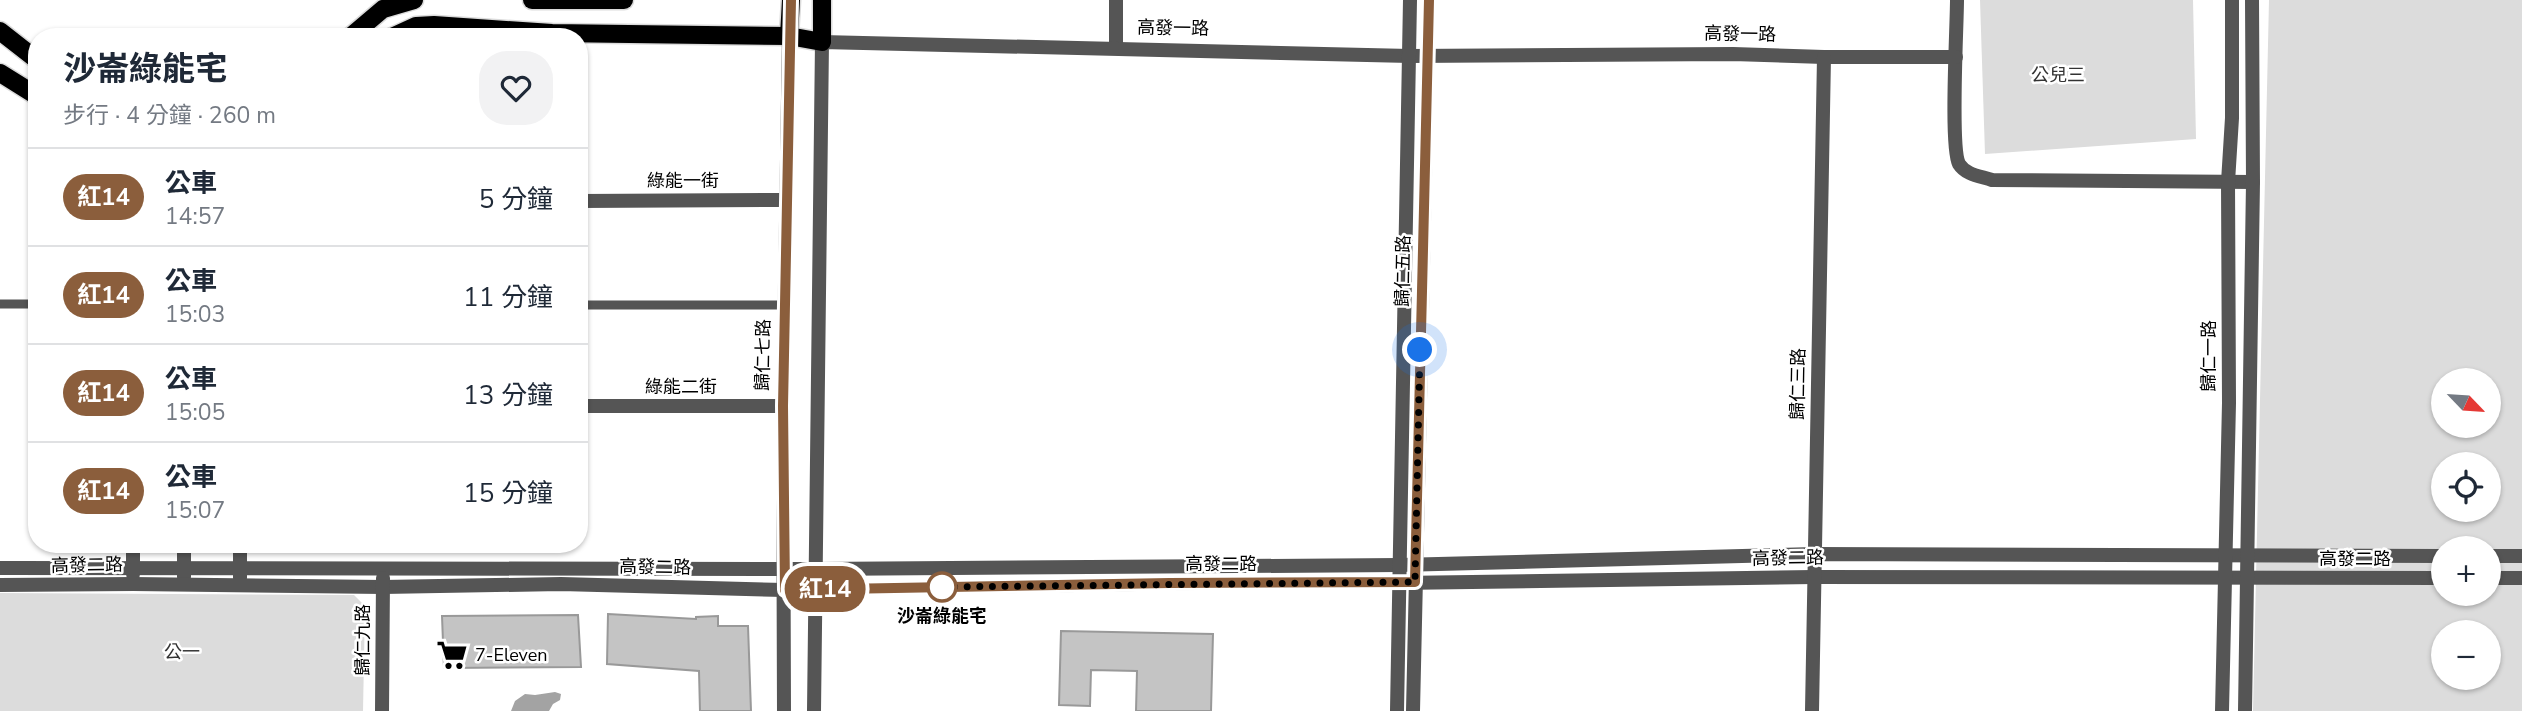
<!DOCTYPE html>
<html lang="zh-TW">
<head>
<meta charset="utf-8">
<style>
	:root { --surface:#fff; --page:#f2f2f3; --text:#1f2937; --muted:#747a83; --line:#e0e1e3 }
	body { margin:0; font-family:"Nunito Sans","Noto Sans TC",sans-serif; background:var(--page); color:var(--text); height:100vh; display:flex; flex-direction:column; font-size:26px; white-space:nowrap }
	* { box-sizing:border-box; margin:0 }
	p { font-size:23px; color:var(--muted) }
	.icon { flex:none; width:38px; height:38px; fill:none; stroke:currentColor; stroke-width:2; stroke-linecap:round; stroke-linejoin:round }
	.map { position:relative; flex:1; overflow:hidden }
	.details { position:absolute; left:28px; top:28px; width:560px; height:525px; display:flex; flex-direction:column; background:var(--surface); border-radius:28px; box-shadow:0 2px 5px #0004 }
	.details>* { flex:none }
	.badge { padding:0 14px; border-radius:23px; font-size:24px; line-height:46px }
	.needle { width:46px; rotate:115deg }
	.buttons { position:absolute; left:2431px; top:368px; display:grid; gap:14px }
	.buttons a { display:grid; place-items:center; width:70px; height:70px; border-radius:50%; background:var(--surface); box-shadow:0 2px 5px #0004; font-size:35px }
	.you { position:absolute; width:35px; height:35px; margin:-18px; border:5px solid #fff; border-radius:50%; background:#1a73e8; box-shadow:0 0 0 10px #1a73e833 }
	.map>.badge { position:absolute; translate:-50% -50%; box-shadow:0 0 0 4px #fff }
	.round { display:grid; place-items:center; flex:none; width:74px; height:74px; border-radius:28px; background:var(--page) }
	.head { display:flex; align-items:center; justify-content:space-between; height:119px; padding:0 35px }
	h1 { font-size:33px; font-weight:700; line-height:52px }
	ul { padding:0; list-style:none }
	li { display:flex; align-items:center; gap:21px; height:98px; padding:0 35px; border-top:2px solid var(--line) }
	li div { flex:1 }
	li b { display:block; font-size:26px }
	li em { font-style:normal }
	li .badge { min-width:77px; font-weight:700; text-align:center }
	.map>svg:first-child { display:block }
	.green { fill:#dcdcdc; fill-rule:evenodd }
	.water { fill:#a3a3a3 }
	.building { fill:#c4c4c4; stroke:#999; stroke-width:2 }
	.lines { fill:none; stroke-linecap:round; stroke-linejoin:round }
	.primary-casing { stroke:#dbdbdb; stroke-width:21 }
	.lane { stroke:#555; stroke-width:9 }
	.street { stroke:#555; stroke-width:14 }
	.primary { stroke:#000; stroke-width:18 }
	.line-casing { stroke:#fff; stroke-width:16 }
	.line { stroke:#8b5e3c; stroke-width:10 }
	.walk { stroke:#000; stroke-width:7; stroke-dasharray:0 12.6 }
	.stop-dot { fill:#fff; stroke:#8b5e3c; stroke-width:3.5 }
	.labels { text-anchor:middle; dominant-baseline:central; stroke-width:5; stroke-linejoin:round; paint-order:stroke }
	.street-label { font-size:18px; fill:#000; stroke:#fff }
	.park-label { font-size:18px; fill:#333; stroke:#fff }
	.stop-label { font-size:18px; font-weight:bold; fill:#000; stroke:#fff }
	.poi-label { font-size:18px; fill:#000; stroke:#fff; text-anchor:start }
</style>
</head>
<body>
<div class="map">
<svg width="2522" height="711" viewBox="0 0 2522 711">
	<rect width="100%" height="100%" fill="#fff"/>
	<g class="green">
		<polygon points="1980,0 2193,0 2196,139 1985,154"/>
		<path d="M2269 0H2522V711H2253ZM2443 380H2488V425H2443ZM2443 464H2488V509H2443ZM2443 548H2488V593H2443ZM2443 632H2488V677H2443Z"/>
		<polygon points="0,593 354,595 365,606 363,711 0,711"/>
	</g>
	<polygon class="water" points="555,692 561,694 560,700 553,704 549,711 511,711 515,701 525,694 535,695"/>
	<g class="building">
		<polygon points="608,614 696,619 696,617 718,616 718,626 748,626 751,711 700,711 699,671 607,664"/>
		<polygon points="578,615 581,667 444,668 442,616"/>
		<polygon points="1061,631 1213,634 1211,711 1136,711 1137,671 1091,670 1090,706 1059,705"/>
	</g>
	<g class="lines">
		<g class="primary-casing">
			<g id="primary">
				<polyline points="532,0 624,0"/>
				<polyline points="0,31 37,60"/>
				<polyline points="789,36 791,0"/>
				<polyline points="350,37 383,9 414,0"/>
				<polyline points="392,37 416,26 434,25 552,33 789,36 822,42 822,0"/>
				<polyline points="0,73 37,96"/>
			</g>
		</g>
		<g class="lane">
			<polyline points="0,304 37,304"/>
			<polyline points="579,305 785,305"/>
		</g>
		<g class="street">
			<path d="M1957 0C1957 27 1950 147 1959 164 1966 175 1980 176 1992 180L2253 182"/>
			<polyline points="1116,48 1116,0"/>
			<polyline points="579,201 787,200"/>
			<polyline points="579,406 783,406"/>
			<polyline points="2488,556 2522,556"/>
			<polyline points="0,568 815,569 1399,565 1814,554 2443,556"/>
			<polyline points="133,574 133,544"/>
			<polyline points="184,577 184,544"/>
			<polyline points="240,578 240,544"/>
			<polyline points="2488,578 2522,578"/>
			<polyline points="0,585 133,584 383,587 561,584 784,590 1196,583 1399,583 1814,577 2443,578"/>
			<polyline points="382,711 383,578"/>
			<polyline points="784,711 783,406 789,36"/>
			<polyline points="814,711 822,42 1410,56 1733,54 1824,57 1956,57"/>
			<polyline points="1397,711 1410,0"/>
			<polyline points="1413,711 1429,0"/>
			<polyline points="1812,711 1824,57"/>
			<polyline points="2222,711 2229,403 2228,182 2232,118 2232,0"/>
			<polyline points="2245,711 2253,182 2252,0"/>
		</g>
		<use href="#primary" class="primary"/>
	</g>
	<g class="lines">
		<g class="line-casing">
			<polyline id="line" points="791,0 783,406 785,590 1169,583 1415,582 1429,0"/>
		</g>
		<use href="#line" class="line"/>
		<polyline class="walk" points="942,587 1415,582 1420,350"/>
	</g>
	<defs>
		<g id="supermarket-bare" transform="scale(2.415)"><path d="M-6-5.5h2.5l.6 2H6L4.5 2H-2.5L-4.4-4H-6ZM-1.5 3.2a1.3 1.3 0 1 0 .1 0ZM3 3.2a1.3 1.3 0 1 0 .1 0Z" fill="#000" stroke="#fff" stroke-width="2.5" paint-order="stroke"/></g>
	</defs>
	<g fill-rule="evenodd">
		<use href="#supermarket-bare" x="452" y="655"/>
	</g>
	<circle class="stop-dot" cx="942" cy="587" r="14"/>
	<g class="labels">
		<g class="street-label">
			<text transform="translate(1173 28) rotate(1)">高發一路</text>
			<text transform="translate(1740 34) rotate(1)">高發一路</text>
			<text x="683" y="181">綠能一街</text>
			<text transform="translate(1403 271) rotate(-89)">歸仁五路</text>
			<text transform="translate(763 355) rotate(-89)">歸仁七路</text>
			<text transform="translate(2209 356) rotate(-90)">歸仁一路</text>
			<text transform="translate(1798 384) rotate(-89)">歸仁三路</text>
			<text x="681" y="387">綠能二街</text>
			<text transform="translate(1788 558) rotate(-1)">高發二路</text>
			<text x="2355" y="559">高發二路</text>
			<text x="1221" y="564">高發二路</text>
			<text transform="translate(87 565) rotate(-1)">高發二路</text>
			<text transform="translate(655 567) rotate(1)">高發二路</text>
			<text transform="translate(363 640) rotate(-90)">歸仁九路</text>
		</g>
		<g class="park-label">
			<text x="2058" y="75">公兒三</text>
			<text x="182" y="652">公一</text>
		</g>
		<g class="stop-label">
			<text x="942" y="616">沙崙綠能宅</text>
		</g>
		<g class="poi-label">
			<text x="475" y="655">7-Eleven</text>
		</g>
	</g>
</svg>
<div class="buttons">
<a><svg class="needle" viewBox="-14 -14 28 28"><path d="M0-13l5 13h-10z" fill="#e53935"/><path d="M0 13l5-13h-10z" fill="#747a83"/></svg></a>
<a><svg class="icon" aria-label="locate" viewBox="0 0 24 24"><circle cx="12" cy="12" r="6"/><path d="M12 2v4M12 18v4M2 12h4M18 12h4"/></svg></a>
<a>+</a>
<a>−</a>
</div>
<div class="you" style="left:1420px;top:350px"></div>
<b class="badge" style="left:825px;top:589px;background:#8b5e3c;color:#fff">紅14</b>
<section class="details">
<div class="head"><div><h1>沙崙綠能宅</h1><p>步行 · 4 分鐘 · 260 m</p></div><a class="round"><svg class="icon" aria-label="heart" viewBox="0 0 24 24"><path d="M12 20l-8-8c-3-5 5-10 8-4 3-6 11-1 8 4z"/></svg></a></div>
<ul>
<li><span class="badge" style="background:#8b5e3c;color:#fff">紅14</span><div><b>公車</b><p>14:57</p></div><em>5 分鐘</em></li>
<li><span class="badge" style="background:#8b5e3c;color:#fff">紅14</span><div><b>公車</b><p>15:03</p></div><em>11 分鐘</em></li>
<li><span class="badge" style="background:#8b5e3c;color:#fff">紅14</span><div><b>公車</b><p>15:05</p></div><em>13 分鐘</em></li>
<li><span class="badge" style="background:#8b5e3c;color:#fff">紅14</span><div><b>公車</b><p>15:07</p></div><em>15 分鐘</em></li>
</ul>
</section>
</div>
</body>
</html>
